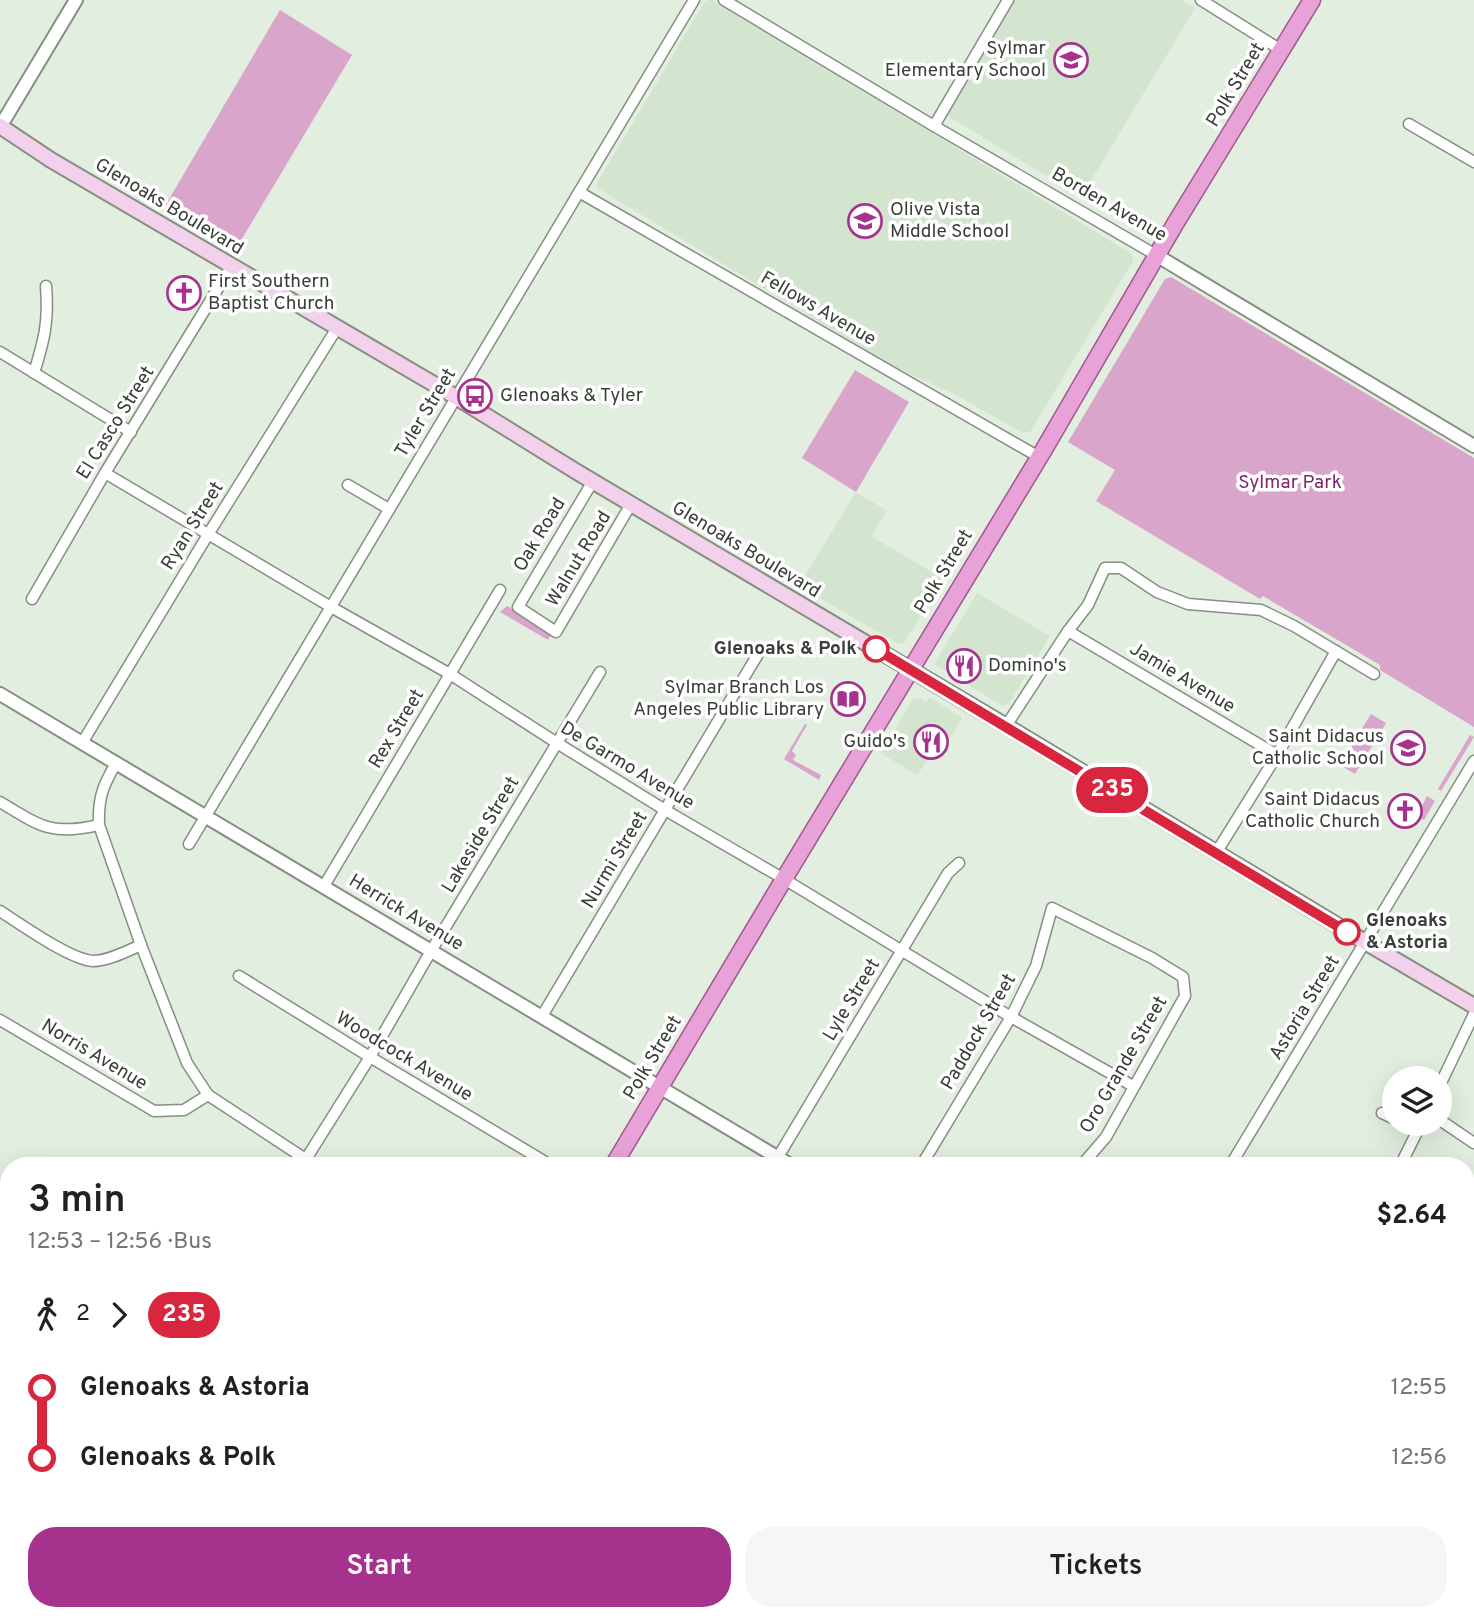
<!DOCTYPE html>
<html lang="en">
<head>
<meta charset="utf-8">
<style>
	:root { --surface:#fff; --page:#f6f6f6; --text:#202124; --muted:#757577; --accent:#a5338e }
	body { margin:0; font-family:Overpass,sans-serif; background:var(--page); color:var(--text); height:100vh; display:flex; flex-direction:column; font-size:26px; white-space:nowrap }
	* { box-sizing:border-box; margin:0 }
	p { font-size:23px; color:var(--muted) }
	.icon { flex:none; width:38px; height:38px; fill:none; stroke:currentColor; stroke-width:2; stroke-linecap:round; stroke-linejoin:round }
	.map { position:relative; flex:1; overflow:hidden }
	.sheet { position:absolute; left:0px; top:1157px; width:1475px; height:464px; display:flex; flex-direction:column; background:var(--surface); border-radius:28px 28px 0 0; box-shadow:0 7px 28px #0002 }
	.sheet>* { flex:none }
	.badge { padding:0 14px; border-radius:23px; font-size:24px; line-height:46px }
	.fabs { position:absolute; left:1382px; top:1066px; display:grid; gap:14px }
	.fabs a { display:grid; place-items:center; width:70px; height:70px; border-radius:50%; background:var(--surface); box-shadow:0 7px 28px #0002; font-size:35px }
	.map>.badge { position:absolute; translate:-50% -50%; box-shadow:0 0 0 4px #fff }
	.legs { display:flex; align-items:center; gap:10px; height:77px; padding:0 28px; font-size:23px }
	.legs p { margin-inline-start:auto }
	.overview { display:flex; align-items:center; justify-content:space-between; height:119px; padding:0 28px }
	h1 { font-size:38px; font-weight:600; line-height:52px }
	.primary-button { display:flex; gap:14px; margin-top:auto; padding:14px 28px }
	.primary-button a { flex:1; height:80px; border-radius:28px; background:var(--accent); color:#fff; font-size:28px; font-weight:600; line-height:80px; text-align:center }
	.primary-button a+a { background:var(--page); color:var(--text) }
	ul { padding:0 28px; list-style:none }
	li { display:flex; align-items:center; gap:24px; height:70px; font-size:26px }
	li i { display:grid; place-items:center; width:10px; height:100%; margin:0 9px; background:currentColor }
	li i::after { content:''; width:18px; height:18px; margin:-9px; border:5px solid; border-radius:50%; background:var(--surface) }
	li p { margin-inline-start:auto }
	li:first-child i { background:linear-gradient(#0000 50%,currentColor 0) }
	li:last-child i { background:linear-gradient(currentColor 50%,#0000 0) }
	.map>svg:first-child { display:block }
	.built { fill:#d3e4cf }
	.green { fill:#d9a5ca }
	.lines { fill:none; stroke-linecap:round; stroke-linejoin:round }
	.minor-casing { stroke:#858f82; stroke-width:13 }
	.tertiary-casing { stroke:#858f82; stroke-width:16 }
	.secondary-casing { stroke:#858f82; stroke-width:18 }
	.primary-casing { stroke:#a0578e; stroke-width:19 }
	.minor { stroke:#fff; stroke-width:10 }
	.tertiary { stroke:#fff; stroke-width:12 }
	.secondary { stroke:#f3d0eb; stroke-width:14 }
	.primary { stroke:#e8a2d7; stroke-width:16 }
	.line-1-casing { stroke:#fff; stroke-width:16 }
	.line-1 { stroke:#d7263d; stroke-width:10 }
	.stop-1-dot { fill:#fff; stroke:#d7263d; stroke-width:3.5 }
	.labels { text-anchor:middle; dominant-baseline:central; stroke-width:7; stroke-linejoin:round; paint-order:stroke }
	.poi-label { font-size:19px; fill:#393e38; stroke:#fff; text-anchor:end }
	.street-label { font-size:19px; fill:#393e38; stroke:#fff }
	.park-label { font-size:19px; fill:#81256e; stroke:#fff }
	.stop-label { font-size:19px; font-weight:bold; fill:#393e38; stroke:#fff; text-anchor:end }
</style>
</head>
<body>
<div class="map">
<svg width="1474" height="1620" viewBox="0 0 1474 1620">
	<rect width="100%" height="100%" fill="#e2eedf"/>
	<g class="built">
		<polygon points="708,0 712,0 1132,254 1133,261 1030,432 1023,433 954,394 893,366 597,188 597,183 704,3"/>
		<polygon points="1015,0 1181,0 1195,8 1081,197 948,116 948,112"/>
		<polygon points="856,492 887,511 871,536 943,579 904,643 899,644 799,586"/>
		<polygon points="977,593 1050,636 1010,702 1006,705 1001,705 934,664"/>
		<polygon points="919,698 926,702 929,698 933,699 962,718 940,755 934,751 917,775 881,753 913,699"/>
		<polygon points="1467,1584 1474,1588 1474,1620 1280,1620 1285,1612 1466,1612"/>
	</g>
	<g class="green">
		<polygon points="280,10 352,55 237,247 165,206"/>
		<polygon points="1171,277 1474,458 1474,727 1380,670 1380,665 1263,596 1260,599 1096,501 1115,470 1068,442 1165,279"/>
		<polygon points="855,370 909,402 856,492 802,458"/>
		<polygon points="507,606 552,632 548,640 500,612"/>
		<polygon points="1371,714 1386,723 1355,774 1340,765"/>
		<polygon points="805,724 807,725 792,751 796,755 793,760 821,775 819,780 784,759"/>
		<polygon points="1470,735 1474,737 1441,791 1438,789"/>
		<polygon points="1427,796 1435,801 1424,820 1417,816"/>
	</g>
	<g class="lines">
		<g class="minor-casing">
			<g id="minor">
				<polyline points="724,0 934,126 1156,255"/>
				<polyline points="1201,0 1281,50"/>
				<polyline points="1409,124 1474,162"/>
				<polyline points="934,126 1008,0"/>
				<polyline points="579,192 1039,457"/>
				<polyline points="0,352 131,432"/>
				<path d="M34 373C44 340 49 322 46 286"/>
				<polyline points="105,473 331,607 450,674 557,743 665,810 784,879 1011,1017 1133,1086"/>
				<polyline points="593,481 518,607 556,632 631,504"/>
				<polyline points="348,485 389,509"/>
				<polyline points="32,599 105,473 231,267"/>
				<polyline points="1068,631 1277,755"/>
				<polyline points="1006,726 1068,631 1088,605 1105,568 1121,568 1157,592 1188,604 1261,610 1294,626 1374,674"/>
				<polyline points="82,743 209,533 337,328"/>
				<path d="M116 763C103 786 98 797 99 825L141 945 187 1063 208 1095"/>
				<path d="M0 802C40 826 51 836 99 825"/>
				<polyline points="189,844 694,0"/>
				<polyline points="1216,853 1277,755 1336,651"/>
				<polyline points="324,886 500,590"/>
				<path d="M0 911C20 924 71 960 93 961 108 961 127 951 141 945"/>
				<polyline points="239,976 370,1057 552,1166"/>
				<polyline points="542,1016 761,649"/>
				<polyline points="0,1020 154,1111 184,1110 208,1095 316,1166"/>
				<polyline points="1440,1085 1474,1014"/>
				<polyline points="1382,1113 1395,1119"/>
				<polyline points="1440,1120 1474,1143"/>
				<polyline points="1406,1124 1418,1129"/>
				<polyline points="778,1157 948,873 959,863"/>
				<polyline points="306,1159 370,1057 431,951 600,672"/>
				<polyline points="921,1166 1011,1017 1036,966 1052,908 1152,958 1183,977 1185,996 1106,1137 1081,1166"/>
				<polyline points="1230,1166 1474,761"/>
				<polyline points="1400,1166 1421,1124"/>
				<polyline points="1466,1288 1474,1292"/>
				<polyline points="1466,1444 1474,1449"/>
				<polyline points="1058,1612 1072,1620"/>
				<polyline points="87,1620 92,1612"/>
				<polyline points="202,1620 207,1612"/>
				<polyline points="473,1620 478,1612"/>
				<polyline points="633,1620 638,1612"/>
				<polyline points="746,1620 751,1612"/>
				<polyline points="960,1620 965,1612"/>
				<polyline points="1163,1620 1167,1613"/>
				<polyline points="1268,1620 1272,1612"/>
			</g>
		</g>
		<g class="tertiary-casing">
			<g id="tertiary">
				<polyline points="0,127 76,0"/>
				<polyline points="1156,255 1474,446"/>
				<polyline points="0,694 792,1166"/>
				<polyline points="0,1269 9,1275"/>
				<polyline points="1466,1572 1474,1576"/>
				<polyline points="591,1612 604,1620"/>
			</g>
		</g>
		<g class="secondary-casing">
			<polyline id="secondary" points="0,126 51,160 456,397 577,472 1006,726 1365,942 1474,1006"/>
		</g>
		<g class="primary-casing">
			<g id="primary">
				<polyline points="613,1166 784,879 1043,451 1175,224 1312,0"/>
				<polyline points="339,1620 344,1612"/>
			</g>
		</g>
		<use href="#minor" class="minor"/>
		<use href="#tertiary" class="tertiary"/>
		<use href="#secondary" class="secondary"/>
		<use href="#primary" class="primary"/>
	</g>
	<g class="lines">
		<g class="line-1-casing">
			<polyline id="line-1" points="876,649 1347,932"/>
		</g>
		<use href="#line-1" class="line-1"/>
	</g>
	<defs>
		<g id="school-ring" transform="scale(1.75)"><circle r="9.5" fill="#fff" stroke="#a5338e" stroke-width="1.5"/><path d="M0-5L7-2L0 1L-7-2ZM-4 1L0 2.5L4 1V4Q0 6-4 4Z" fill="#a5338e"/></g>
		<g id="church-ring" transform="scale(1.75)"><circle r="9.5" fill="#fff" stroke="#a5338e" stroke-width="1.5"/><path d="M-1.2-6h2.4v3.5h3.3v2.4h-3.3V6h-2.4V-.1h-3.3v-2.4h3.3Z" fill="#a5338e"/></g>
		<g id="bus-ring" transform="scale(1.75)"><circle r="9.5" fill="#fff" stroke="#a5338e" stroke-width="1.5"/><path d="M-5-6H5V4H4V6H2V4H-2V6H-4V4H-5ZM-3.5-4V0h7V-4ZM-3.5 1.2v1.5H-2V1.2ZM2 1.2v1.5H3.5V1.2Z" fill="#a5338e"/></g>
		<g id="restaurant-ring" transform="scale(1.75)"><circle r="9.5" fill="#fff" stroke="#a5338e" stroke-width="1.5"/><path d="M-5-6h1v4h1v-4h1v4h1v-4h1v5L-1.5 .5V6h-2V.5L-5-1ZM5-6V6H3V1.5H1.5Q1.5-4 5-6Z" fill="#a5338e"/></g>
		<g id="library-ring" transform="scale(1.75)"><circle r="9.5" fill="#fff" stroke="#a5338e" stroke-width="1.5"/><path d="M-6-4Q-3-5.5-.7-3.5V5Q-3 3-6 4ZM6-4Q3-5.5 .7-3.5V5Q3 3 6 4Z" fill="#a5338e"/></g>
	</defs>
	<g fill-rule="evenodd">
		<use href="#school-ring" x="1071" y="60"/>
		<use href="#school-ring" x="865" y="221"/>
		<use href="#church-ring" x="184" y="293"/>
		<use href="#bus-ring" x="475" y="396"/>
		<use href="#restaurant-ring" x="964" y="666"/>
		<use href="#library-ring" x="848" y="699"/>
		<use href="#restaurant-ring" x="931" y="742"/>
		<use href="#school-ring" x="1408" y="748"/>
		<use href="#church-ring" x="1405" y="811"/>
	</g>
	<g class="stop-1-dot">
		<circle cx="876" cy="649" r="12"/>
		<circle cx="1347" cy="932" r="12"/>
	</g>
	<g class="labels">
		<g class="poi-label">
			<text x="1046" y="49">Sylmar<tspan x="1046" dy="22">Elementary School</tspan></text>
			<text x="890" y="210" text-anchor="start">Olive Vista<tspan x="890" dy="22">Middle School</tspan></text>
			<text x="208" y="282" text-anchor="start">First Southern<tspan x="208" dy="22">Baptist Church</tspan></text>
			<text x="500" y="396" text-anchor="start">Glenoaks &amp; Tyler</text>
			<text x="988" y="666" text-anchor="start">Domino's</text>
			<text x="824" y="688">Sylmar Branch Los<tspan x="824" dy="22">Angeles Public Library</tspan></text>
			<text x="1384" y="737">Saint Didacus<tspan x="1384" dy="22">Catholic School</tspan></text>
			<text x="906" y="742">Guido's</text>
			<text x="1380" y="800">Saint Didacus<tspan x="1380" dy="22">Catholic Church</tspan></text>
		</g>
		<g class="street-label">
			<text transform="translate(1236 85) rotate(-59)">Polk Street</text>
			<text transform="translate(1109 205) rotate(30)">Borden Avenue</text>
			<text transform="translate(169 207) rotate(31)">Glenoaks Boulevard</text>
			<text transform="translate(818 309) rotate(30)">Fellows Avenue</text>
			<text transform="translate(426 413) rotate(-59)">Tyler Street</text>
			<text transform="translate(116 423) rotate(-58)">El Casco Street</text>
			<text transform="translate(193 526) rotate(-58)">Ryan Street</text>
			<text transform="translate(540 535) rotate(-59)">Oak Road</text>
			<text transform="translate(746 550) rotate(31)">Glenoaks Boulevard</text>
			<text transform="translate(579 559) rotate(-59)">Walnut Road</text>
			<text transform="translate(944 572) rotate(-59)">Polk Street</text>
			<text transform="translate(1182 678) rotate(31)">Jamie Avenue</text>
			<text transform="translate(397 729) rotate(-59)">Rex Street</text>
			<text transform="translate(627 766) rotate(31)">De Garmo Avenue</text>
			<text transform="translate(481 835) rotate(-59)">Lakeside Street</text>
			<text transform="translate(615 860) rotate(-59)">Nurmi Street</text>
			<text transform="translate(406 913) rotate(31)">Herrick Avenue</text>
			<text transform="translate(852 1000) rotate(-59)">Lyle Street</text>
			<text transform="translate(1305 1008) rotate(-59)">Astoria Street</text>
			<text transform="translate(979 1032) rotate(-60)">Paddock Street</text>
			<text transform="translate(94 1055) rotate(31)">Norris Avenue</text>
			<text transform="translate(404 1057) rotate(31)">Woodcock Avenue</text>
			<text transform="translate(653 1058) rotate(-59)">Polk Street</text>
			<text transform="translate(1124 1065) rotate(-60)">Oro Grande Street</text>
		</g>
		<g class="park-label">
			<text x="1290" y="483">Sylmar Park</text>
		</g>
		<g class="stop-label">
			<text x="857" y="649">Glenoaks &amp; Polk</text>
			<text x="1366" y="921" text-anchor="start">Glenoaks<tspan x="1366" dy="22">&amp; Astoria</tspan></text>
		</g>
	</g>
</svg>
<div class="fabs">
<a><svg class="icon" aria-label="layers" viewBox="0 0 24 24"><path d="M12 4l9 5-9 5-9-5zM3 14l9 5 9-5"/></svg></a>
</div>
<b class="badge" style="left:1112px;top:790px;background:#d7263d;color:#fff">235</b>
<section class="sheet">
<div class="overview"><div><h1>3 min</h1><p>12:53 – 12:56 · Bus</p></div><b>$2.64</b></div>
<div class="legs"><svg class="icon" aria-label="walk" viewBox="0 0 24 24"><circle cx="13" cy="4" r="2"/><path d="M13 8l-2 6 4 7M11 14l-3 7M7 12l3-4h3l4 4"/></svg>2<svg class="icon" aria-label="forward" viewBox="0 0 24 24"><path d="M9 5l7 7-7 7"/></svg><b class="badge" style="background:#d7263d;color:#fff">235</b></div>
<ul>
<li><i style="color:#d7263d"></i><b>Glenoaks &amp; Astoria</b><p>12:55</p></li>
<li><i style="color:#d7263d"></i><b>Glenoaks &amp; Polk</b><p>12:56</p></li>
</ul>
<div class="primary-button"><a>Start</a><a>Tickets</a></div>
</section>
</div>
</body>
</html>
